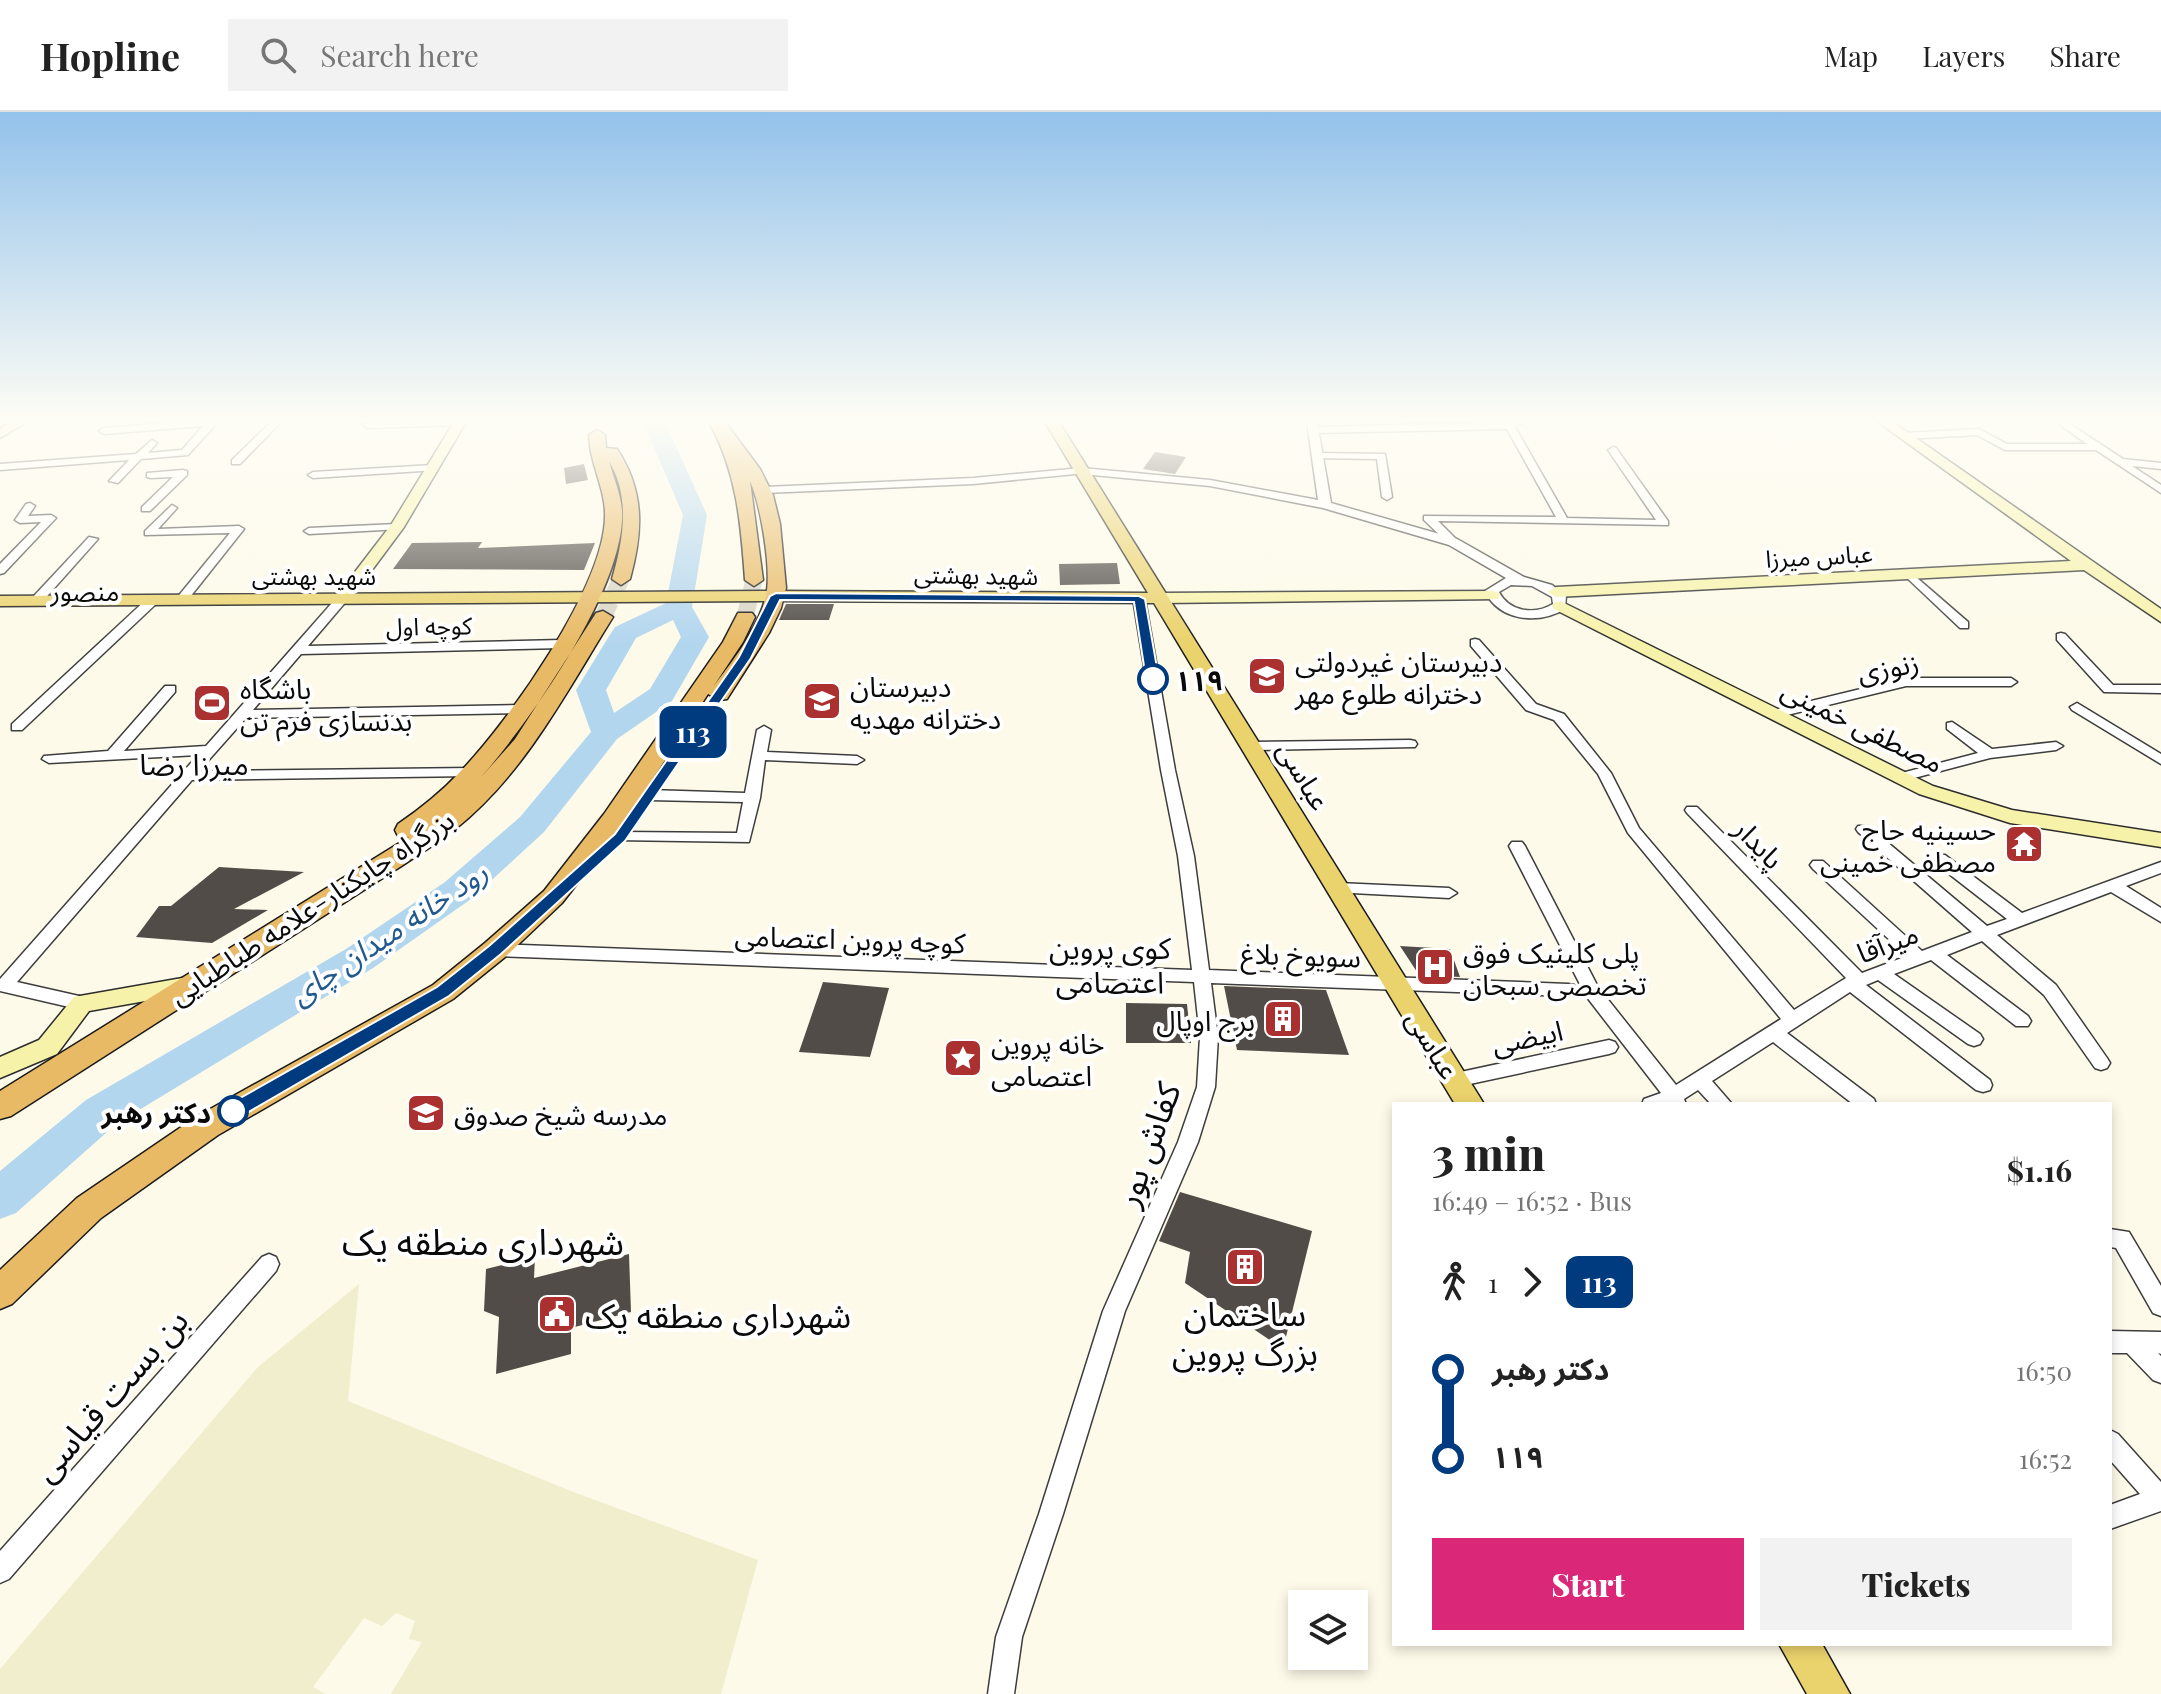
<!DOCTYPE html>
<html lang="en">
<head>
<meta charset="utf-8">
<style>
	:root { --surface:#fff; --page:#f2f2f2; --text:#222; --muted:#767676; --line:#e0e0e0; --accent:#db2777 }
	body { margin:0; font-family:"Playfair Display","Noto Sans Arabic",serif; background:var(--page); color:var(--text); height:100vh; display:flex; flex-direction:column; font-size:30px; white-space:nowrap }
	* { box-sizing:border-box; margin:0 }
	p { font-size:26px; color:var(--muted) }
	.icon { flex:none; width:44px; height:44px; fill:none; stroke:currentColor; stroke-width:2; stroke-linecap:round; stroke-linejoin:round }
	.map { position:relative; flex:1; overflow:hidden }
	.panel { position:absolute; left:1392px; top:990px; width:720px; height:544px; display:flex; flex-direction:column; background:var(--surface); border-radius:0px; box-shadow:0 4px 12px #0003 }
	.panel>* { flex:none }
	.badge { padding:0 16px; border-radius:12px; font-size:28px; line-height:52px }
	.tools { position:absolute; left:1288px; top:1478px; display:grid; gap:16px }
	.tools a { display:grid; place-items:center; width:80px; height:80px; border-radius:0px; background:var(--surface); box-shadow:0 4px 12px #0003; font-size:40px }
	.map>.badge { position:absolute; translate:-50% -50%; box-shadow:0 0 0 4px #fff }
	.legs { display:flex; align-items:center; gap:12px; height:88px; padding:0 40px; font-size:26px }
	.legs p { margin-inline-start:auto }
	.overview { display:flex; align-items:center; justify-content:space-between; height:136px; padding:0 40px }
	h1 { font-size:44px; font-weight:800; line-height:60px }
	.button { display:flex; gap:16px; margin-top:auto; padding:16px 40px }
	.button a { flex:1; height:92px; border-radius:0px; background:var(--accent); color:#fff; font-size:32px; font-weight:800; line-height:92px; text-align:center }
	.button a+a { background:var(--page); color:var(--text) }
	ul { padding:0 40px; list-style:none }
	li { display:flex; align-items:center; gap:28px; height:88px; font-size:30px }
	li i { display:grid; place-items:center; width:12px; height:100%; margin:0 10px; background:currentColor }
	li i::after { content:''; width:20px; height:20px; margin:-10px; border:6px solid; border-radius:50%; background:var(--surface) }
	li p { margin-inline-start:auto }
	li:first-child i { background:linear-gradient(#0000 50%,currentColor 0) }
	li:last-child i { background:linear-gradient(currentColor 50%,#0000 0) }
	header { display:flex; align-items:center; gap:48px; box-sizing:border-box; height:112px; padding:0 40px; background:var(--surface); border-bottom:2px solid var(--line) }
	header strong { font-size:38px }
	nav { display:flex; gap:44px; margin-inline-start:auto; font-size:28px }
	.search { width:560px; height:72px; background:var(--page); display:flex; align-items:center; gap:20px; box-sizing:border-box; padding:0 28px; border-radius:0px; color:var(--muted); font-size:30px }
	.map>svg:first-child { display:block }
	.farmland { fill:#f0eecc }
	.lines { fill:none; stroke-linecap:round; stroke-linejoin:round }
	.river { fill:#b3d6ef; fill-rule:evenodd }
	.building { fill:#514c48 }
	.trunk-tunnel { stroke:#d9d6c8; stroke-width:17; stroke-dasharray:17 9; stroke-linecap:butt }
	.minor-casing { stroke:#3d3d3d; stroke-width:3 }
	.tertiary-casing { stroke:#3d3d3d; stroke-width:3 }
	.secondary-casing { stroke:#2c2c2c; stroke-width:3 }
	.primary-casing { stroke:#1b1b1b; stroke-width:3 }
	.trunk-casing { stroke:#1b1b1b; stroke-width:3 }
	.minor { fill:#fff; fill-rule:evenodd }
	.tertiary { fill:#fff; fill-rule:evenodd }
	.secondary { fill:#f7f2aa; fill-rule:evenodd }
	.primary { fill:#ead26c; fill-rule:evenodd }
	.trunk { fill:#e8ba66; fill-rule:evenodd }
	.line-1 { fill:#003b80; stroke:#fff; stroke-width:2 }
	.stop-1-dot { fill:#fff; stroke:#003b80; stroke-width:4 }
	.labels { text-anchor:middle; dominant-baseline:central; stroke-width:8; stroke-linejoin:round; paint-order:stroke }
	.far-street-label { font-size:24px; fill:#0a0a0a; stroke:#fff }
	.far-neighbourhood-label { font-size:26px; fill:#0a0a0a; stroke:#fff }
	.poi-label { font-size:28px; fill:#0a0a0a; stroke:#fff; text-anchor:start }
	.street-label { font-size:28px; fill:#0a0a0a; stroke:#fff }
	.stop-label { font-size:28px; font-weight:bold; fill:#0a0a0a; stroke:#fff; text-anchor:start }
	.neighbourhood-label { font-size:30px; fill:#0a0a0a; stroke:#fff }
	.water-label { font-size:30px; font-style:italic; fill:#21598e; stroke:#fff }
	.near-street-label { font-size:34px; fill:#0a0a0a; stroke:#fff }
	.near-poi-label { font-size:34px; fill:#0a0a0a; stroke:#fff }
	.near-neighbourhood-label { font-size:36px; fill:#0a0a0a; stroke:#fff }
</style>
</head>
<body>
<header>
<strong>Hopline</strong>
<div class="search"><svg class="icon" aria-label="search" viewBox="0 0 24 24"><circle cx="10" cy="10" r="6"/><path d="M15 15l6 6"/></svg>Search here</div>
<nav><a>Map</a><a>Layers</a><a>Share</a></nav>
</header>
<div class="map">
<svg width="2161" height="1582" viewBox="0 0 2161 1582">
	<rect width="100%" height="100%" fill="#fdfae9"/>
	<polygon class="farmland" points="359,1172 348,1289 576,1381 758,1448 721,1582 391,1582 422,1530 409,1527 415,1509 396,1501 382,1514 364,1506 313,1575 326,1582 0,1582 0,1557 258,1255"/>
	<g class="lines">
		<path class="river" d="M643 310H665L707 403 692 495 709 525 672 589 617 627 544 720 471 787 373 856 116 1012 16 1101 0 1107V1059L86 988 346 837 445 770 520 705 591 620 576 578 611 521 615 515 666 491 683 403ZM673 508 681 525 650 577 614 601 606 578 636 526Z"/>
	</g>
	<g class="building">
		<polygon points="1155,340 1186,345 1175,362 1143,357"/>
		<polygon points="584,352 588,368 566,372 564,356"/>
		<polygon points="482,430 478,436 595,431 584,458 393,457 412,431"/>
		<polygon points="1117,451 1120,472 1060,473 1059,452"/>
		<polygon points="786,492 834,492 829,508 779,508"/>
		<polygon points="219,755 304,760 234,797 268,798 212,831 136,825 159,794 171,794"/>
		<polygon points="1400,834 1450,837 1460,865 1419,863"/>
		<polygon points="823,870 889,876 870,945 799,940"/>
		<polygon points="1224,874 1326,878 1349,943 1237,938"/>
		<polygon points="1126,891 1187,892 1191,931 1126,931"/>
		<polygon points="1180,1080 1312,1119 1283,1237 1185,1171 1190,1140 1159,1129"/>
		<polygon points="629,1142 631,1200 571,1216 571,1242 496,1262 499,1205 484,1199 486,1157 535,1145 534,1166"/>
	</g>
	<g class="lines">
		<g class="trunk-tunnel">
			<polyline points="603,505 621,467"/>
			<polyline points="745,505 754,468"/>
		</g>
		<g class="minor-casing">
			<g id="minor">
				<polygon points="178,310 218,310 188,343 141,347 118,371 109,369 129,348 0,358 0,352 136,342 152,328 157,331 148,341 182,338 203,314 104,322 99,319 104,316"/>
				<polygon points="271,310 281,310 240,352 232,352 232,348"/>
				<polygon points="371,310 465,310 460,313 368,316 363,313"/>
				<polygon points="1524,310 1515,315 1567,406 1656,408 1608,338 1613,335 1616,336 1668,409 1668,413 1438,409 1459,430 1449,432 1424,408 1424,404 1556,405 1507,317 1314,321 1309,318 1314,315"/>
				<polygon points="2056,310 2067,310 2123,347 2161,351 2161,357 2132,354 2161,373 2161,381 2096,338 2005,338 1977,323 1904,327 1899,324 1904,321 1979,317 2007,332 2087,332"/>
				<polygon points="1317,341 1385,342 1392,385 1387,388 1382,385 1377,347 1314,346 1314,342"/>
				<polygon points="433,353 438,356 437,358 313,366 308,363 313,360"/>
				<polygon points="1082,356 1087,359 1086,361 973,372 765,381 760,378 765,375 973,366"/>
				<polygon points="183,358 187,359 187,363 150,399 142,399 142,395 173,365 151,366 147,365 147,361"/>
				<polygon points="30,391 35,394 28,404 51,403 56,406 4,461 0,462 0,452 41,410 20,411 15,408 26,392"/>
				<polygon points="172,393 177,396 158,417 239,414 244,417 186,490 182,491 176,487 230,421 145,423 145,419"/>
				<polygon points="397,412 401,413 401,417 309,422 304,419 309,416"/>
				<polygon points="89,425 98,427 41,491 33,491 33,485"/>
				<polygon points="1909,459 1968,510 1968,516 1960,516 1905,464 1903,462"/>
				<polygon points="343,482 349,486 308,534 562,528 568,532 562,536 301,542 253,598 521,593 528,597 521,601 246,606 199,659 473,656 480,660 473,664 192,668 17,870 88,886 91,891 88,896 82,898 0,879 0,867 198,643 49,651 42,647 44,644 108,639 165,574 175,574 175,580 124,639 206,634 339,483"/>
				<polygon points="1139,483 1145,487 1175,658 1194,744 1209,858 1568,872 1574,873 1577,878 1574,883 1568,884 1211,871 1218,925 1215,975 1198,1030 1125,1199 1063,1402 1022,1525 1014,1582 988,1582 996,1525 1039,1402 1103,1199 1178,1030 1197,975 1200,925 1194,870 495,844 489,842 487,838 489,834 495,832 1192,858 1178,744 1161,658 1133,487"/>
				<polygon points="153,484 157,485 157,491 22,618 12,618 12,612 149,485"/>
				<polygon points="2061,521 2065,522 2113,573 2161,573 2161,581 2104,580 2057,528 2057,522"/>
				<polygon points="1475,527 1479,528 1536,592 1564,602 1611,661 1639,716 1794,898 1846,866 1687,701 1685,698 1687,695 1697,695 1862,861 1907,844 1813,757 1810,753 1813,749 1823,749 1922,839 1972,820 1858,720 1856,717 1858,714 1868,714 1987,814 2007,807 1935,751 1932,747 1935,743 1945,743 2022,801 2161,750 2161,761 2126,774 2161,796 2161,810 2111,780 1997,823 2056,873 2107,946 2110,951 2107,956 2101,958 2095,956 2044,883 1982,829 1947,843 2028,904 2031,909 2028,914 2016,914 1931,848 1894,862 1980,922 1983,927 1980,932 1974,934 1968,932 1878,868 1866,873 1990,968 1992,973 1990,978 1983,980 1976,978 1850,880 1787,921 1874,987 1876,992 1853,992 1773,930 1712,969 1732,992 1711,992 1698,978 1684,987 1686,992 1642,992 1644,987 1661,981 1586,884 1509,734 1512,730 1522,730 1525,734 1598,875 1676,973 1781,907 1628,721 1598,662 1554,608 1526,598 1471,534 1471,528"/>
				<polygon points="1906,566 2011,566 2017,570 2011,574 1906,574 1775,606 1768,602 1770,599"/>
				<polygon points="2077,591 2161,642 2161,652 2072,598 2070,595"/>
				<polygon points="1952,610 1992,637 2056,630 2063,634 2056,638 1990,646 1899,670 1894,669 1892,666 1894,663 1978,641 1947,617 1947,611"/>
				<polygon points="764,614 771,618 767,640 857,644 864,648 857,652 765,648 760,686 749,730 615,728 612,725 620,720 737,721 743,690 649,688 642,683 649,678 745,681 757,618"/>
				<polygon points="1410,628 1415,629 1417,632 1415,635 1252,638 1245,634 1252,630"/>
				<polygon points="1338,771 1449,776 1457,781 1449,786 1332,780 1330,776"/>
				<polygon points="1609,928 1615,930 1618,935 1615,940 1609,942 1456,975 1449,973 1447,968 1449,963 1456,961"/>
				<polygon points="2110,1117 2129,1120 2161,1174 2161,1204 2153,1201 2116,1136 2110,1135"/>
				<polygon points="269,1142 276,1145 279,1152 276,1159 9,1467 0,1471 0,1439 262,1145"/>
				<polygon points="2110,1219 2161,1220 2161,1242 2158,1241 2161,1244 2161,1271 2153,1268 2127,1241 2110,1241"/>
				<polygon points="2110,1318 2118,1322 2161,1370 2161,1399 2110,1417 2110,1393 2140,1382 2110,1348"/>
			</g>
		</g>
		<g class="tertiary-casing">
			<path id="tertiary" d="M1307 310H1317L1331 391 1457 427 1524 465 1552 473 1566 484 1565 497C1538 513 1499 509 1485 479L1506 466 1449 433 1323 396 1210 374 1082 362 1076 359 1082 356 1210 368 1318 388ZM1511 473 1532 474 1552 485 1553 492C1535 503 1509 500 1499 480Z"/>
		</g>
		<g class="secondary-casing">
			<g id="secondary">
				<polygon points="11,310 27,310 0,326 0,317"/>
				<polygon points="454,310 466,310 404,415 349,489 337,489 335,486 391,413"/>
				<polygon points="1878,310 1893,310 2161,497 2161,510 2084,458 1556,485 1548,480 1556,475 2071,449"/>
				<polygon points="1493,479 1499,481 1499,487 1161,491 1153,486 1161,481"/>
				<polygon points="1560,489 1933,674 2012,698 2161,721 2161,735 2010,711 1919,682 1554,497 1552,494 1554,491"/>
				<polygon points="188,865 196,868 200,874 196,880 89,899 57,942 0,966 0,945 39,928 74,885"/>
			</g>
		</g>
		<g class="primary-casing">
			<g id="primary">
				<polygon points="1045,310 1059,310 1484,992 1455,992 1154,491 776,489 0,494 0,484 776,479 1148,481"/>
				<polygon points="1779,1532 1822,1532 1850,1582 1807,1582"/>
			</g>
		</g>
		<g class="trunk-casing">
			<g id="trunk">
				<path d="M709 310H725L760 357 773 383 780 412 786 476 781 496 769 521 727 587 719 588 708 582 622 714 562 791 505 845 453 887 218 1023 101 1106 12 1192 0 1197V1158L77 1086 196 1005 433 873 485 831 544 779 604 702 723 530 738 501H752L755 505 743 530 713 575C733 548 758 517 766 484 772 458 761 394 750 369L763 468 754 474 745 468C741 412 737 360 709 310Z"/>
				<path d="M597 318 605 323 606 336 617 337C645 379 643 420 630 467L621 473 612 467C623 429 631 386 609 349 614 368 624 389 622 409 617 487 528 613 475 672L515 627 596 501 603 499 613 505C566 580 525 662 454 718 438 731 420 741 403 753L11 1004 0 1007V979L409 725 398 724 395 718 398 712C420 697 441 680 459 661 508 611 604 475 605 405 606 381 593 357 590 334L589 323Z"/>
			</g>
		</g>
		<use href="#minor" class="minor"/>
		<use href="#tertiary" class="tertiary"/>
		<use href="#secondary" class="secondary"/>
		<use href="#primary" class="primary"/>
		<use href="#trunk" class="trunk"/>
	</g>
	<linearGradient id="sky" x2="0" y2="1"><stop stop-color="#93c2eb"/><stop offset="0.58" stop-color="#fefdf5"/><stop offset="1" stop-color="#fefdf5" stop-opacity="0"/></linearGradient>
	<rect width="2161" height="532" fill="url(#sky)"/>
	<polygon class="line-1" points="776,481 1139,484 1145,487 1159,567 1153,571 1146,567 1134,490 780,488 751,546 625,729 501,842 449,884 240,1005 226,1005 224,999 226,994 437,875 489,834 615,722 739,545 770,484"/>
	<defs>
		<g id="school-square" transform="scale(2)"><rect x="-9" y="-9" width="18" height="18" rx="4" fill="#ab3131" stroke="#fff"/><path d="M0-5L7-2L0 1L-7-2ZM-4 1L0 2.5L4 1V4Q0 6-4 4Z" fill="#fff"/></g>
		<g id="stadium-square" transform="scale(2)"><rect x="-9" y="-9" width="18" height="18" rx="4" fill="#ab3131" stroke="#fff"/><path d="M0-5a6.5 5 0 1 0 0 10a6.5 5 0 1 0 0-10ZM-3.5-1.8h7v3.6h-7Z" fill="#fff"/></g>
		<g id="temple-square" transform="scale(2)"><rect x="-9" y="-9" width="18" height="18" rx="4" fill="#ab3131" stroke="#fff"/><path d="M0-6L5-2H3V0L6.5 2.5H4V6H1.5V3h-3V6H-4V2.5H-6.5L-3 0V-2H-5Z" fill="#fff"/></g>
		<g id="hospital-square" transform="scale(2)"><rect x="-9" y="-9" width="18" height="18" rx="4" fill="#ab3131" stroke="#fff"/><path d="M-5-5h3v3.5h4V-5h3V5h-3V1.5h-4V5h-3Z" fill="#fff"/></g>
		<g id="building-square" transform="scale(2)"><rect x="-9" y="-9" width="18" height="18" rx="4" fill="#ab3131" stroke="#fff"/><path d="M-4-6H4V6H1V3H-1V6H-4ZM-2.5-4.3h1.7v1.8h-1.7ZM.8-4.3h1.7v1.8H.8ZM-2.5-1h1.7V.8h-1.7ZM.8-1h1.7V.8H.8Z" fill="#fff"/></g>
		<g id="sight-square" transform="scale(2)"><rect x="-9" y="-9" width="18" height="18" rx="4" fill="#ab3131" stroke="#fff"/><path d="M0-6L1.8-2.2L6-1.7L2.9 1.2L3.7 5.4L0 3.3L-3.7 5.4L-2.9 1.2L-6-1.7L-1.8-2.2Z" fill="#fff"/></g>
		<g id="civic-square" transform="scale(2)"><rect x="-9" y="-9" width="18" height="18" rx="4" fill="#ab3131" stroke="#fff"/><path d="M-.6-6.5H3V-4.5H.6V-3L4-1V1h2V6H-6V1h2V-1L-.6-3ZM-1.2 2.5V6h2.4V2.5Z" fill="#fff"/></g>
	</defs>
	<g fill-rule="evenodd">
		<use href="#school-square" x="1267" y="564"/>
		<use href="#school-square" x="822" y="589"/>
		<use href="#stadium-square" x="212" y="591"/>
		<use href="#temple-square" x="2024" y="732"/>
		<use href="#hospital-square" x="1435" y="855"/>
		<use href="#building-square" x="1283" y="907"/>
		<use href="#sight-square" x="963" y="946"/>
		<use href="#school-square" x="426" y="1001"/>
		<use href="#building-square" x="1245" y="1155"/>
		<use href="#civic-square" x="557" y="1202"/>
	</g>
	<g class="stop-1-dot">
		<circle cx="1153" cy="567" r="14"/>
		<circle cx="233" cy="999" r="14"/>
	</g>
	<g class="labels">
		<g class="far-street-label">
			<text transform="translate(1819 443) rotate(-3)">عباس میرزا</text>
			<text transform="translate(976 462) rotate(1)">شهید بهشتى</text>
			<text x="314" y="463">شهید بهشتى</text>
			<text transform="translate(429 513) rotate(-1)">کوچه اول</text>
		</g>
		<g class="far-neighbourhood-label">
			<text x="85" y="478">منصور</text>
		</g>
		<g class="poi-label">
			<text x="1295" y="548">دبیرستان غیردولتی<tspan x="1295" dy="32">دخترانه طلوع مهر</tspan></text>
			<text x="850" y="573">دبیرستان<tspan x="850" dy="32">دخترانه مهدیه</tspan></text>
			<text x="240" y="575">باشگاه<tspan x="240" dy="32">بدنسازی فرم تن</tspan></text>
			<text x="1996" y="716" text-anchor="end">حسینیه حاج<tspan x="1996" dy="32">مصطفی خمینی</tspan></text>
			<text x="1463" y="839">پلی کلینیک فوق<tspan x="1463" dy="32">تخصصی سبحان</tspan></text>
			<text x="1255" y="907" text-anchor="end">برج اوپال</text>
			<text x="991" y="930">خانه پروین<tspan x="991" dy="32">اعتصامی</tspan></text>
			<text x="454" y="1001">مدرسه شیخ صدوق</text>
		</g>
		<g class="street-label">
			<text transform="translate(1888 554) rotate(-10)">زنوزی</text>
			<text transform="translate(1863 613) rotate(26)">مصطفی خمینی</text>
			<text transform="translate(1305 663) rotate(59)">عباسى</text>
			<text transform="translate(1760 731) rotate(46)">پایدار</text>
			<text transform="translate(311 794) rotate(-33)">بزرگراه چایکنار-علامه طباطبایی</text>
			<text transform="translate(850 826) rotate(2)">کوچه پروین اعتصامی</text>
			<text transform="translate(1887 830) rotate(-21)">میرآقا</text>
			<text transform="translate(1301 842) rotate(2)">سویوخ بلاغ</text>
			<text transform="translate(1527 924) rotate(-12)">ابیضی</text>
			<text transform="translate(1434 932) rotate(59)">عباسی</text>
		</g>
		<g class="stop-label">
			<text x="1175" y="567">۱۱۹</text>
			<text x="211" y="999" text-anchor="end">دکتر رهبر</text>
		</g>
		<g class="neighbourhood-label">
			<text x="194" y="651">میرزا رضا</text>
			<text x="1110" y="835">کوی پروین<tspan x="1110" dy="34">اعتصامی</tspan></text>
		</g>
		<g class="water-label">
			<text transform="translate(388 820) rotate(-34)">رود خانه میدان چای</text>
		</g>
		<g class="near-street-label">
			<text transform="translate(1146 1032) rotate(-70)">کفاش پور</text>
			<text transform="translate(109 1282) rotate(-49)">بن بست قیاسی</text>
		</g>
		<g class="near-poi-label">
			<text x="1245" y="1200">ساختمان<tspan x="1245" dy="39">بزرگ پروین</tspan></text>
			<text x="585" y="1202" text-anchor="start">شهرداری منطقه یک</text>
		</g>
		<g class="near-neighbourhood-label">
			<text x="483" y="1128">شهرداری منطقه یک</text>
		</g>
	</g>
</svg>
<div class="tools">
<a><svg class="icon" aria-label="layers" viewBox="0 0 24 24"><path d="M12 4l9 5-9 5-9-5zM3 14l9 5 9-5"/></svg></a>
</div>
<b class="badge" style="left:693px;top:620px;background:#003b80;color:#fff">113</b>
<section class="panel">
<div class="overview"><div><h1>3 min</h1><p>16:49 – 16:52 · Bus</p></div><b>$1.16</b></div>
<div class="legs"><svg class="icon" aria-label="walk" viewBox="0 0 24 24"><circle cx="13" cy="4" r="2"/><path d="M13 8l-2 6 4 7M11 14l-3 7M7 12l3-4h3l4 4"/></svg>1<svg class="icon" aria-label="forward" viewBox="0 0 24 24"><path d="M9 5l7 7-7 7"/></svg><b class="badge" style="background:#003b80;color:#fff">113</b></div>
<ul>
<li><i style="color:#003b80"></i><b>دکتر رهبر</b><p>16:50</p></li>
<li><i style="color:#003b80"></i><b>۱۱۹</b><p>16:52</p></li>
</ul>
<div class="button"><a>Start</a><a>Tickets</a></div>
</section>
</div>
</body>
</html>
